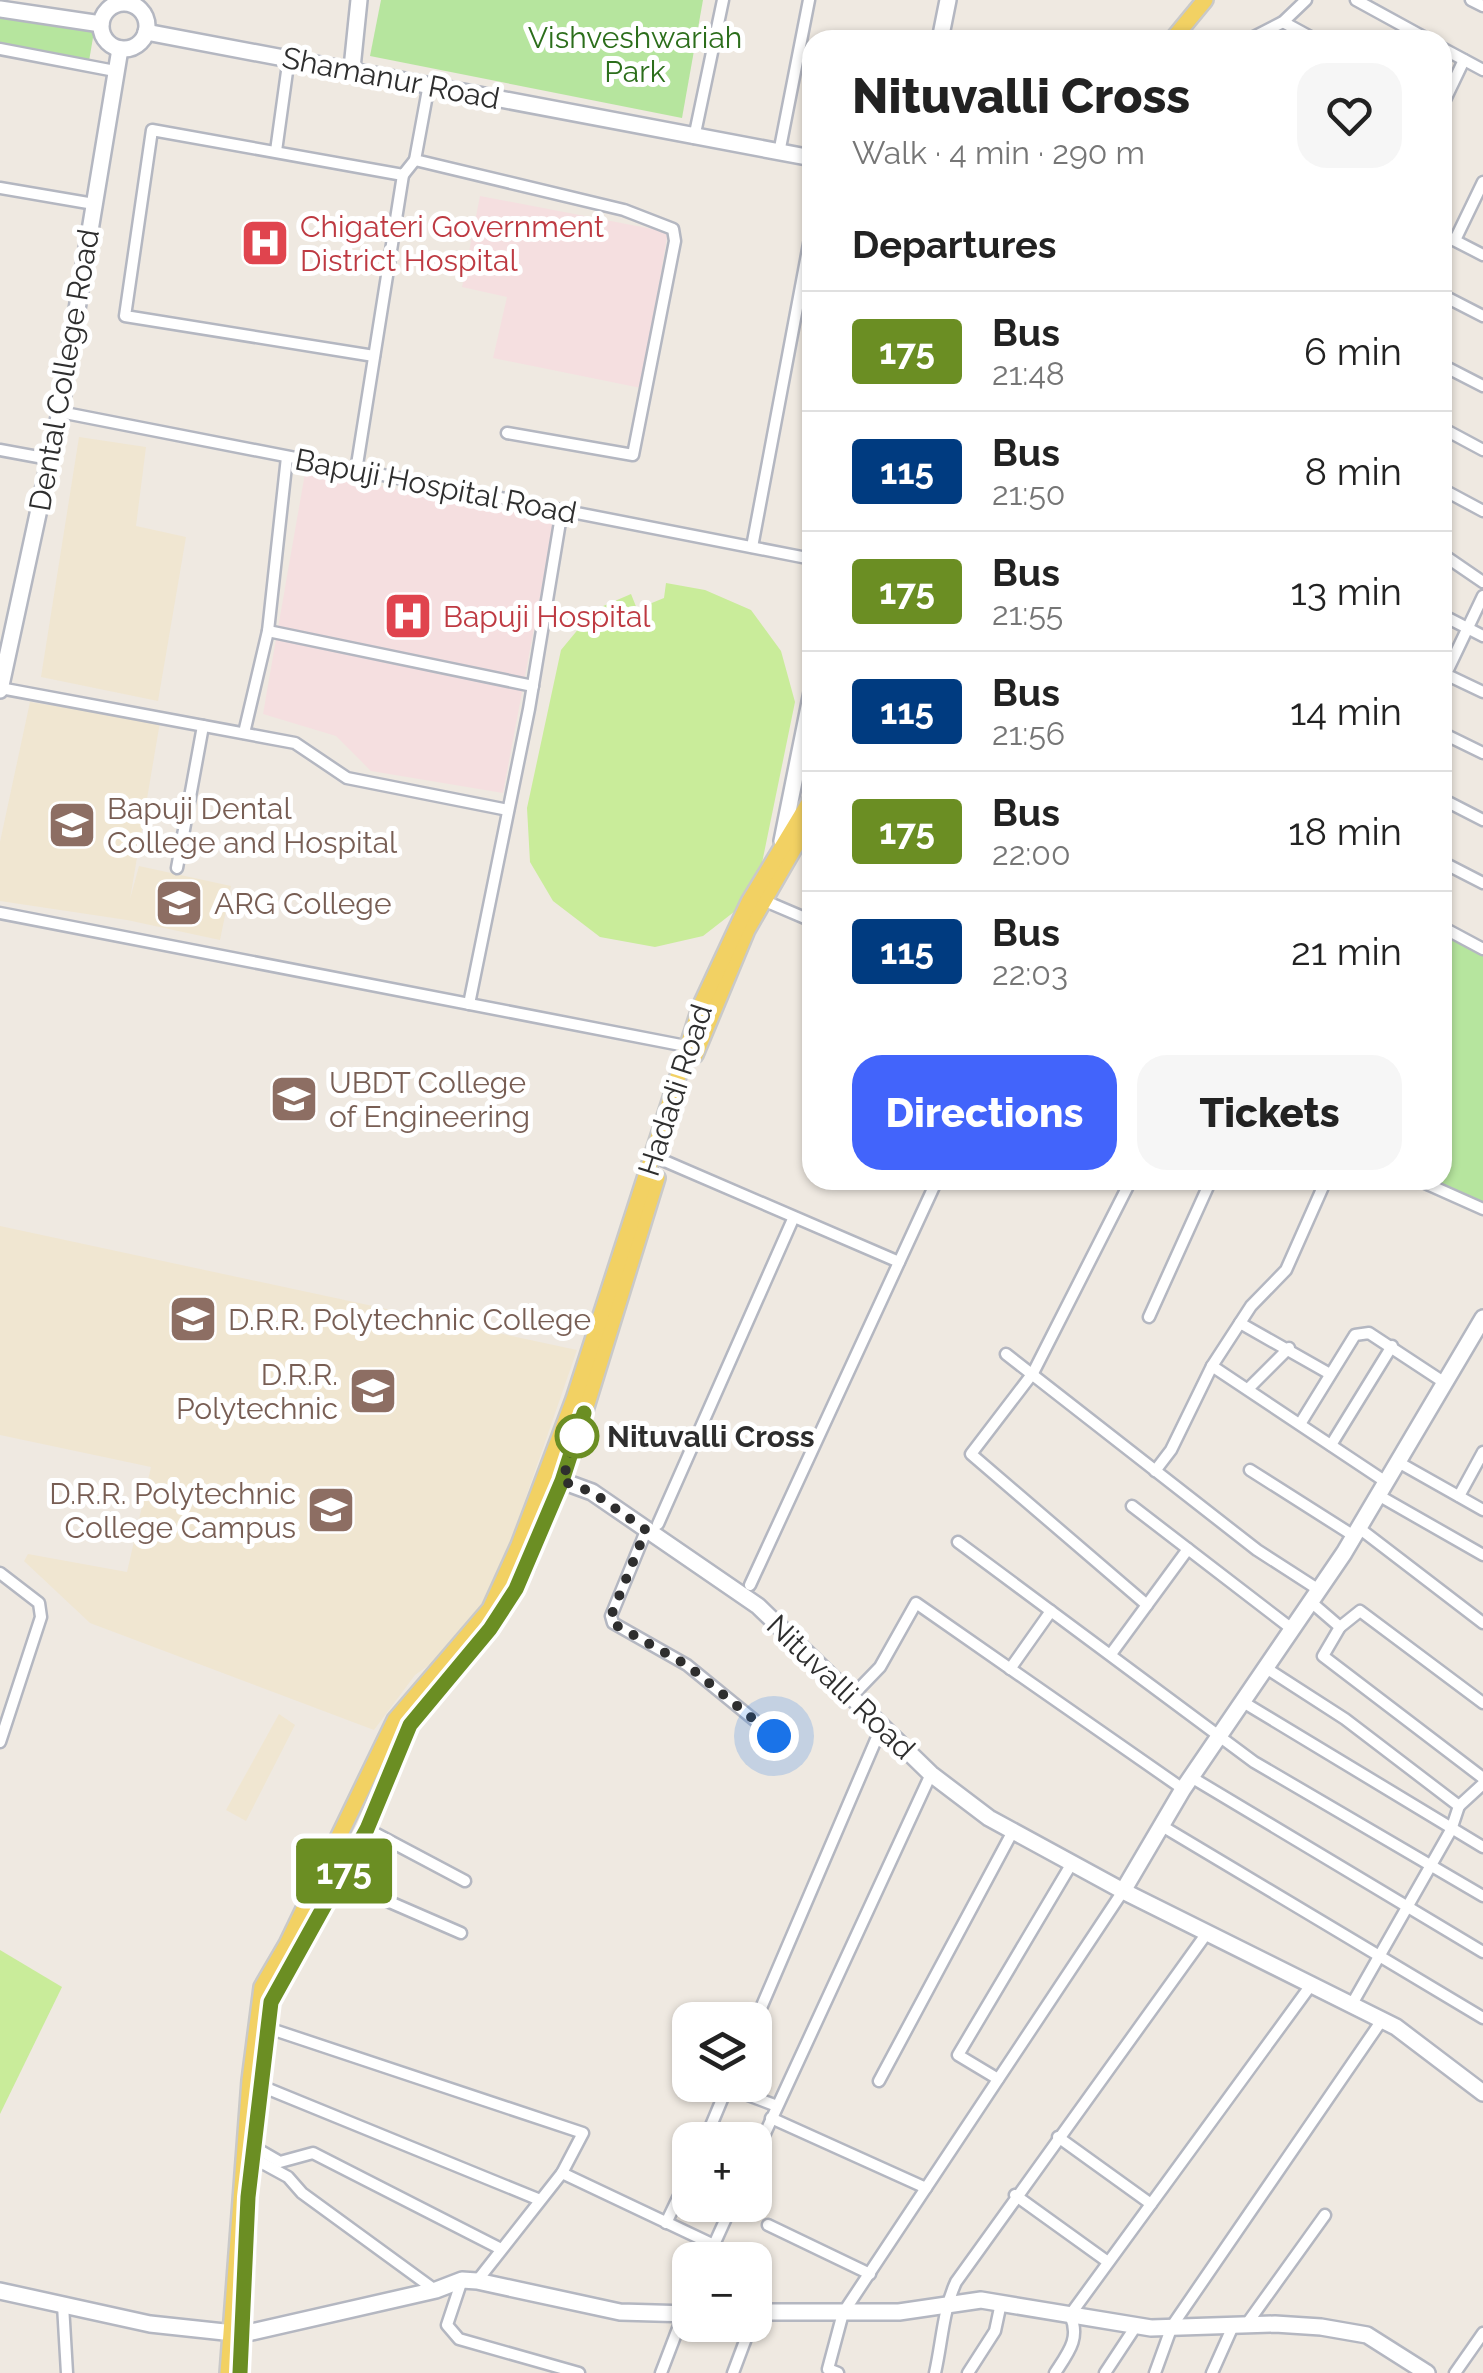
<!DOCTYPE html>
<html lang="en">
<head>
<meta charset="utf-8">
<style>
	:root { --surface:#fff; --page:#f6f6f6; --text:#222; --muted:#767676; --line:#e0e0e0; --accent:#4264fb }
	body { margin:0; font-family:Raleway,sans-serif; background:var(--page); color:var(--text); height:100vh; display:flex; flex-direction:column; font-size:38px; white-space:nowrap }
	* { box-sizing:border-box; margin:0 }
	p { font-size:32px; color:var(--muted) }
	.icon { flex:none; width:55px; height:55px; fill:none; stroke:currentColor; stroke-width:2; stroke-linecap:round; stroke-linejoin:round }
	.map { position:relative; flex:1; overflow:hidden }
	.drawer { position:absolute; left:802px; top:30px; width:650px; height:1160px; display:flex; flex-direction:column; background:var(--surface); border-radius:30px; box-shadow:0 2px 8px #0004 }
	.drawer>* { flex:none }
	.badge { padding:0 20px; border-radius:8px; font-size:35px; line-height:65px }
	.fabs { position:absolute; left:672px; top:2002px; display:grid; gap:20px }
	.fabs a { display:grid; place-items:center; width:100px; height:100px; border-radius:20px; background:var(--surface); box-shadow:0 2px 8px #0004; font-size:50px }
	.you { position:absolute; width:50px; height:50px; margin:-25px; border:8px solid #fff; border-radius:50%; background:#1a73e8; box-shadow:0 0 0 15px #1a73e833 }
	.map>.badge { position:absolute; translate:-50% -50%; box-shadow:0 0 0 5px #fff }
	h2 { padding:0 50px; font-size:38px; line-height:90px }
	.round { display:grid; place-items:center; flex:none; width:105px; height:105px; border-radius:30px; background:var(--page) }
	.head { display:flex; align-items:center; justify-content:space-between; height:170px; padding:0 50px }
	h1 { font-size:48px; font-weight:800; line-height:75px }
	.cta { display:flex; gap:20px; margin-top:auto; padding:20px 50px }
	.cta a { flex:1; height:115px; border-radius:30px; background:var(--accent); color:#fff; font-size:40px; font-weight:800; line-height:115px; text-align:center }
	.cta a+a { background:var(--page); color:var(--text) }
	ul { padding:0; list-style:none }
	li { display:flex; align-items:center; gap:30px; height:120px; padding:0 50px; border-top:2px solid var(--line) }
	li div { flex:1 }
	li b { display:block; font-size:38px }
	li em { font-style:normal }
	li .badge { min-width:110px; font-weight:700; text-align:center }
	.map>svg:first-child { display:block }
	.education { fill:#f0e6d1 }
	.medical { fill:#f5dfe0 }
	.green { fill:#b6e59e }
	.pitch { fill:#c9ec9a }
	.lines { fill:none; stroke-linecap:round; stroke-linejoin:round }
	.street-casing { stroke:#b4b7c1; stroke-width:15 }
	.secondary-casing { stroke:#b4b7c1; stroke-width:20 }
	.primary-casing { stroke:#c9c9c9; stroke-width:20 }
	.street { stroke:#fff; stroke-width:10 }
	.secondary { stroke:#fff; stroke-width:15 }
	.primary { stroke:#f2d163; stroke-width:15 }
	.line-casing { stroke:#fff; stroke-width:22 }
	.line { stroke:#6b8e23; stroke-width:15 }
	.walk { stroke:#2e2e2e; stroke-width:10; stroke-dasharray:0 18 }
	.stop-dot { fill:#fff; stroke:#6b8e23; stroke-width:5 }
	.labels { text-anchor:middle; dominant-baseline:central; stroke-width:10; stroke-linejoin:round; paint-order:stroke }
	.park-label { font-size:30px; fill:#2c6e1b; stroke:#fff }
	.street-label { font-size:30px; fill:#2e2e2e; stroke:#fff }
	.health-label { font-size:30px; fill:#be3a42; stroke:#fff; text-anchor:start }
	.education-label { font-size:30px; fill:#785e54; stroke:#fff; text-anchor:start }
	.stop-label { font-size:30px; font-weight:bold; fill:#2e2e2e; stroke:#fff; text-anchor:start }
</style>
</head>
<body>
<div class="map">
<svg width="1483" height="2373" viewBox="0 0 1483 2373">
	<rect width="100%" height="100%" fill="#efe9e1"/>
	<g class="education">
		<polygon points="79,437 146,447 136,526 186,537 158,701 41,677"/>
		<polygon points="30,702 160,722 130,899 139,866 231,886 220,940 127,920 0,901 0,842"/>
		<polygon points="0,1226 577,1350 484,1618 459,1644 415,1675 374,1730 90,1623 24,1561 28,1554 127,1572 151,1467 0,1435"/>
		<polygon points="279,1714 295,1725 246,1821 226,1810"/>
	</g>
	<g class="medical">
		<polygon points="480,196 668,232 641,388 493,358 507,297 462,287"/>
		<polygon points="305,473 555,517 503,793 371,771 336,736 263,714"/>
	</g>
	<g class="green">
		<polygon points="381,0 703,0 682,118 370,56"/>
		<polygon points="0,8 95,26 89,61 0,45"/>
		<polygon points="1443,930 1483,953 1483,1204 1432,1180 1442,1180"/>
	</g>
	<g class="pitch">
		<polygon points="666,583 705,590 751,610 781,651 795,702 761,868 739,908 703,936 655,947 600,937 553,901 530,862 527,808 561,650 594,610 631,594 637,609 664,598"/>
		<polygon points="0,1950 62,1987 0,2114"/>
	</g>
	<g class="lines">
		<g class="street-casing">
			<g id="street">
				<polyline points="1356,0 1429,40"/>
				<polyline points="1471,0 1483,6"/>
				<polyline points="1283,22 1316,40"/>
				<polyline points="1248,40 1283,22 1306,0"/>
				<polyline points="1442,48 1483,70"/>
				<polyline points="0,49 115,71"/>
				<polyline points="429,84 415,160 624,210 673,229 675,241 633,455 507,433"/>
				<polyline points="1442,106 1464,60"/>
				<polyline points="694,138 723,0"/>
				<polyline points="276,151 289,57"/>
				<polyline points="779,153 809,0"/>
				<polyline points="0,188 94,204"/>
				<polyline points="1442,234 1483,255"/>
				<polyline points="1455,240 1483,182"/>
				<polyline points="1442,295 1483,316"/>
				<polyline points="374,356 125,316 152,130 403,175 415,160"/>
				<polyline points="1442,365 1483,386"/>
				<polyline points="60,412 812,559"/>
				<polyline points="1442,428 1483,450"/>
				<polyline points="0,450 49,459"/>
				<polyline points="356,471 403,175"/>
				<polyline points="1442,489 1483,511"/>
				<polyline points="752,547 812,228"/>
				<polyline points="1442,554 1483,582"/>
				<polyline points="1442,615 1483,636"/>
				<polyline points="268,631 533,686"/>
				<polyline points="1443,673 1483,692"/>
				<polyline points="1442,682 1483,596"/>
				<polyline points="0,688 295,743 347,778 508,810"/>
				<polyline points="244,733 268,631 287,457"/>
				<polyline points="1442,733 1483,753"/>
				<polyline points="1442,799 1483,820"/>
				<polyline points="1442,862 1483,883"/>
				<polyline points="177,868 203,726"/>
				<polyline points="758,898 812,921"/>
				<polyline points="0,913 691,1047"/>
				<polyline points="1442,927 1483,949"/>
				<polyline points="469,1004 529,709 562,510"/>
				<polyline points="653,1156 899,1262"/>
				<polyline points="1131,1180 1033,1373 971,1454 1147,1605"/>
				<polyline points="1326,1180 1286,1270 1251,1306 1212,1366 1386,1482"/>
				<polyline points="1418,1180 1483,1209"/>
				<polyline points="1149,1317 1211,1180"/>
				<polyline points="1240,1323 1330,1374"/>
				<polyline points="1006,1354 1257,1550 1319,1590"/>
				<polyline points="1248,1389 1289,1348"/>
				<polyline points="1300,1424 1355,1335 1369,1333 1445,1383"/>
				<polyline points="1331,1445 1392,1346"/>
				<polyline points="1398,1462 1483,1510"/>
				<polyline points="1250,1470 1354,1536"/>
				<polyline points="1155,1471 1171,1450 1212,1366"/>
				<polyline points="1378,1495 1483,1555"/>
				<polyline points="1459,1496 1483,1452"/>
				<polyline points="1132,1506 1292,1629"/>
				<polyline points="658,1524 793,1219"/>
				<polyline points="1359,1528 1483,1623"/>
				<polyline points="646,1531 611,1616 613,1623 687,1665 774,1736"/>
				<polyline points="958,1542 1254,1762 1483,1896"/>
				<polyline points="0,1573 39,1603 41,1617 0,1742"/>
				<polyline points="750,1585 937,1180"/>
				<polyline points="1311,1602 1340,1627 1323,1656 1483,1778"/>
				<polyline points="1340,1627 1360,1611 1483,1703"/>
				<polyline points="1111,1654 1188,1549"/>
				<polyline points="1266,1668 1345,1719 1459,1806 1451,1830 1352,2004"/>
				<polyline points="1010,1669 1051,1611"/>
				<polyline points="852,1696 880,1667 916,1603 1183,1789"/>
				<polyline points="1243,1702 1483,1847"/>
				<polyline points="1191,1777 1483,1952"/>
				<polyline points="1459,1806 1483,1784"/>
				<polyline points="1162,1826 1483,2018"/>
				<polyline points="367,1829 465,1881"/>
				<polyline points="339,1880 461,1933"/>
				<polyline points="755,2022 881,1728"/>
				<polyline points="268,2028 583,2133 562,2173 477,2281"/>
				<polyline points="998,2079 958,2055 1072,1863"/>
				<polyline points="879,2081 1013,1831"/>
				<polyline points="261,2086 540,2200"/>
				<polyline points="727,2087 777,2106"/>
				<polyline points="771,2118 926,2188"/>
				<polyline points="1058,2137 1151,2204"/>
				<polyline points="705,2140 728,2085"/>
				<polyline points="254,2147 280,2162 313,2153 499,2248"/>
				<polyline points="755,2155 931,1774"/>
				<polyline points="253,2158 288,2177 302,2193 435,2290"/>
				<polyline points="562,2173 714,2245"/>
				<polyline points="1015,2195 1108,2262"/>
				<polyline points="666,2223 690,2173"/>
				<polyline points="768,2225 870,2274"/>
				<polyline points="707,2260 732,2205"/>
				<polyline points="462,2280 447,2325 459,2339 579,2373"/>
				<polyline points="63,2305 67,2373"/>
				<polyline points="1246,2325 1325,2215"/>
				<polyline points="661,2373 690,2297"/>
				<polyline points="733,2373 751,2325"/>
				<polyline points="838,2373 828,2369 843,2313 1123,1891"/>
				<path d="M935 2373C942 2342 943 2310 956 2282L1207 1933"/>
				<polyline points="968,2373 995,2331 1001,2303"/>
				<path d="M1055 2373C1068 2353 1081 2338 1070 2315L1311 1985"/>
				<polyline points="1105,2373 1136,2326"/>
				<polyline points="1155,2373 1172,2326 1382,2020"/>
				<polyline points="1212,2373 1233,2326"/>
				<polyline points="1455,2373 1483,2333"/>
			</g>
		</g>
		<g class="secondary-casing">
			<g id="secondary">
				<circle cx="124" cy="26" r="23"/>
				<polyline points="0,9 101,24"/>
				<polyline points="146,32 812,158"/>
				<polyline points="940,40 948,0"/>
				<polyline points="352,68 359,0"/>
				<polyline points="0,690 60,412 120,49"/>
				<polyline points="782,841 812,692"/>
				<polyline points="562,1481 592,1492 758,1606 931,1774 989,1818 1123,1891 1396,2027 1483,2093"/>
				<polyline points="1123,1891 1183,1789 1344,1553 1483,1318"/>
				<polyline points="0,2291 150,2324 243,2334 436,2290 462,2280 477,2281 620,2312 690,2314"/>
				<polyline points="755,2312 899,2312 981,2300 1151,2328 1275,2324 1321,2327 1367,2335 1427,2373"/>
			</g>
		</g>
		<g class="primary-casing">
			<g id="primary">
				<polyline points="1172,40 1205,0"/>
				<polyline points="695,1055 747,930 812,817"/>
				<polyline points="252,2165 271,2002 367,1829 410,1725 490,1629 527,1566 578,1433 657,1178"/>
				<polyline points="228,2373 250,2080 262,1987 287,1944 395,1720 490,1609 519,1545 574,1399 701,1005 749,902 812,798"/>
				<polyline points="240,2373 248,2217"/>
			</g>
		</g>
		<use href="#street" class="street"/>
		<use href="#secondary" class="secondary"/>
		<use href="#primary" class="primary"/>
	</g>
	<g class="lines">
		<g class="line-casing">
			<polyline id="line" points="240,2373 248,2197 271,2002 367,1829 410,1725 490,1629 516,1589 562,1481 584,1413"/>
		</g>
		<use href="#line" class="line"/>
		<polyline class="walk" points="577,1436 562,1481 592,1492 646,1530 611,1616 612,1623 687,1665 774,1736"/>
	</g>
	<defs>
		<g id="hospital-square" transform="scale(2.5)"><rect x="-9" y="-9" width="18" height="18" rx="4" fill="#e0444e" stroke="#fff"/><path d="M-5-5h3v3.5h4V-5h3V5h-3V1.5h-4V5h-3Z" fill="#fff"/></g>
		<g id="university-square" transform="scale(2.5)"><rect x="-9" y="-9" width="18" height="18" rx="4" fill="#8d6e63" stroke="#fff"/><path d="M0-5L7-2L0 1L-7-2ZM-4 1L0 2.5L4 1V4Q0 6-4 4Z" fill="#fff"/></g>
	</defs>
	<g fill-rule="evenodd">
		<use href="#hospital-square" x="265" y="243"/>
		<use href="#hospital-square" x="408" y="616"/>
		<use href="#university-square" x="72" y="825"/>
		<use href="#university-square" x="179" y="903"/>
		<use href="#university-square" x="294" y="1099"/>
		<use href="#university-square" x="193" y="1319"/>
		<use href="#university-square" x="373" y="1391"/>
		<use href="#university-square" x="331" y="1510"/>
	</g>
	<circle class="stop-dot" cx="577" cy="1436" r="20"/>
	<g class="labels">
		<g class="park-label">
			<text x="635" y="37">Vishveshwariah<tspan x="635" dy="34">Park</tspan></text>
		</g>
		<g class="street-label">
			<text transform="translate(391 78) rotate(11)">Shamanur Road</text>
			<text transform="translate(64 370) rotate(-80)">Dental College Road</text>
			<text transform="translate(436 486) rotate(11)">Bapuji Hospital Road</text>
			<text transform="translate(675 1090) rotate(-72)">Hadadi Road</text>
			<text transform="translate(841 1687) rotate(44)">Nituvalli Road</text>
		</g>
		<g class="health-label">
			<text x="300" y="226">Chigateri Government<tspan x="300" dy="34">District Hospital</tspan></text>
			<text x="443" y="616">Bapuji Hospital</text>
		</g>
		<g class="education-label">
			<text x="107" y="808">Bapuji Dental<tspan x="107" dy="34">College and Hospital</tspan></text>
			<text x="214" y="903">ARG College</text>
			<text x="329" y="1082">UBDT College<tspan x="329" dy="34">of Engineering</tspan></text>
			<text x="228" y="1319">D.R.R. Polytechnic College</text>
			<text x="338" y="1374" text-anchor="end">D.R.R.<tspan x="338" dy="34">Polytechnic</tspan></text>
			<text x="296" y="1493" text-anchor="end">D.R.R. Polytechnic<tspan x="296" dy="34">College Campus</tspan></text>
		</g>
		<g class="stop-label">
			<text x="607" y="1436">Nituvalli Cross</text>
		</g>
	</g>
</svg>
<div class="fabs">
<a><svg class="icon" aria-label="layers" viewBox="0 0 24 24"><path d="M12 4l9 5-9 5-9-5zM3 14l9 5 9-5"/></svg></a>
<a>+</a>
<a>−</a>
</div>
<div class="you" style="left:774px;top:1736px"></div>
<b class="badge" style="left:344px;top:1871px;background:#6b8e23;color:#fff">175</b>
<section class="drawer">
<div class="head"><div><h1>Nituvalli Cross</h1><p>Walk · 4 min · 290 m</p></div><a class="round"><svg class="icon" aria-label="heart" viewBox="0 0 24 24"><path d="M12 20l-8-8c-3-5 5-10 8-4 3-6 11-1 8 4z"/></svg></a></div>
<h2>Departures</h2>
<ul>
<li><span class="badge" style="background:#6b8e23;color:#fff">175</span><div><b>Bus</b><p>21:48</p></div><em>6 min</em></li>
<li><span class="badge" style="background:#003b80;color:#fff">115</span><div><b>Bus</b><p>21:50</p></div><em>8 min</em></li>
<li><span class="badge" style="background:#6b8e23;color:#fff">175</span><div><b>Bus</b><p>21:55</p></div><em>13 min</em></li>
<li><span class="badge" style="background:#003b80;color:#fff">115</span><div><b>Bus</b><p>21:56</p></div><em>14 min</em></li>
<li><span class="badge" style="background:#6b8e23;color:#fff">175</span><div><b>Bus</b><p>22:00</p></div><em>18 min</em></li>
<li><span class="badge" style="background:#003b80;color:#fff">115</span><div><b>Bus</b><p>22:03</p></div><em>21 min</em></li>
</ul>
<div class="cta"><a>Directions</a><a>Tickets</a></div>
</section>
</div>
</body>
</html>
